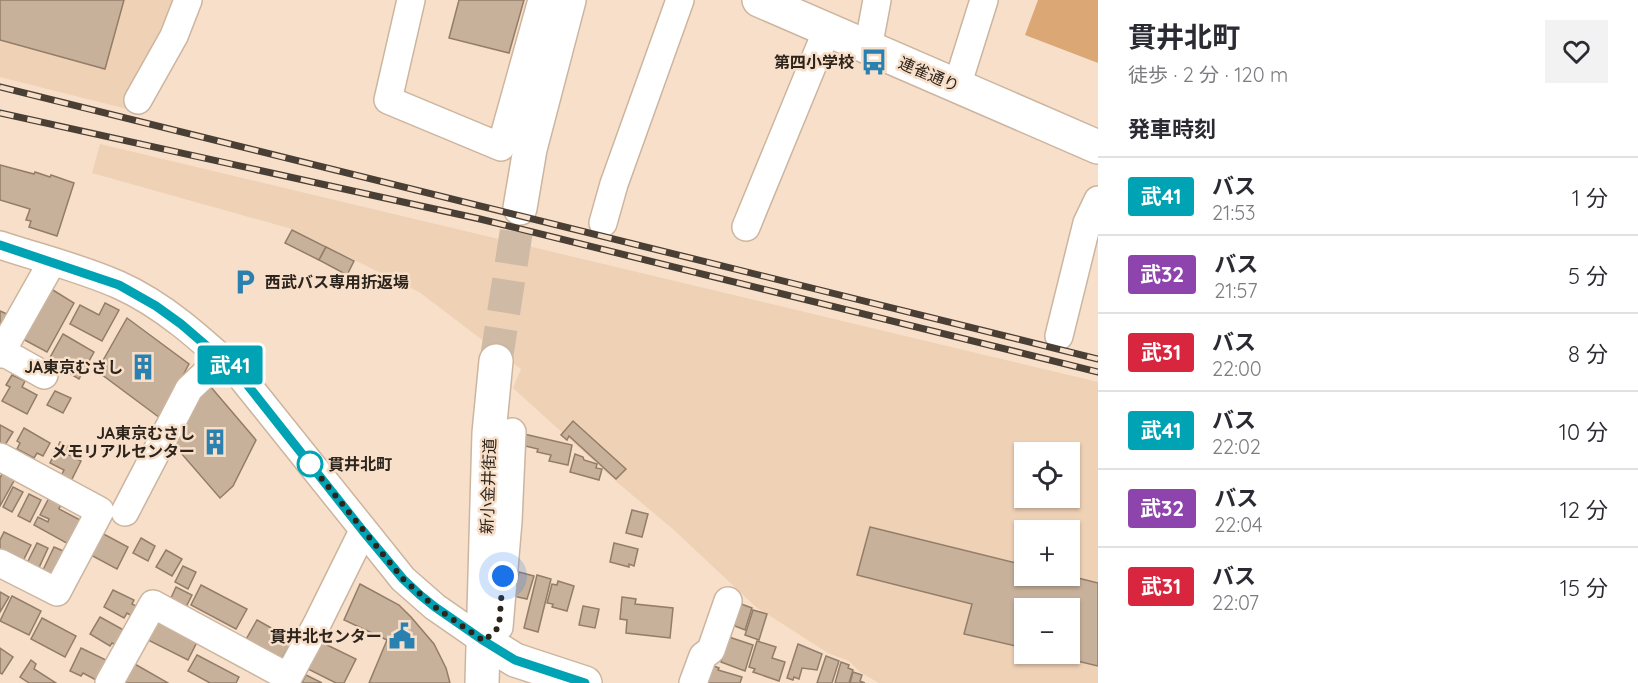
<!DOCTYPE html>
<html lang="ja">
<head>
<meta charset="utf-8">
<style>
	:root { --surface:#fff; --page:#f2f2f3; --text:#2b2b33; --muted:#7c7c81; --line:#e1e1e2 }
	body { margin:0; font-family:Quicksand,"Noto Sans JP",sans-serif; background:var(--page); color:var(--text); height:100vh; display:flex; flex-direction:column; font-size:22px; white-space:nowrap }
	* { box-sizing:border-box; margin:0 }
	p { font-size:20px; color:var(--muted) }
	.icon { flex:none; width:33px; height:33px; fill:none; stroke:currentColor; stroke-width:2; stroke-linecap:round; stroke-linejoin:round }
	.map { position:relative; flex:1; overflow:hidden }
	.side { display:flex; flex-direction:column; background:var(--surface); width:540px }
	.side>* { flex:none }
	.badge { padding:0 12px; border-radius:4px; font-size:21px; line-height:39px }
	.controls { position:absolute; left:1014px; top:442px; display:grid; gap:12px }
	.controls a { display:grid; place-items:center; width:66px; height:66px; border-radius:0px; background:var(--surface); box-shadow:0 2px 4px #0004; font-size:30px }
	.you { position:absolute; width:30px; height:30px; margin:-15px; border:4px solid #fff; border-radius:50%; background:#1a73e8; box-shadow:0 0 0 9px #1a73e833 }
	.map>.badge { position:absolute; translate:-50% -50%; box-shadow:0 0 0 3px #fff }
	h2 { padding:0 30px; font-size:22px; line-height:54px }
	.round { display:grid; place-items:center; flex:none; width:63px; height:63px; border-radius:0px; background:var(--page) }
	.head { display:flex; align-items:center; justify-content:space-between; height:102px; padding:0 30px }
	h1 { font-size:28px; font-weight:700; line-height:45px }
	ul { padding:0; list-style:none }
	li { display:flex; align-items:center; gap:18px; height:78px; padding:0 30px; border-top:2px solid var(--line) }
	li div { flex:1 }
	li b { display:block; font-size:22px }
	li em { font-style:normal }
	li .badge { min-width:66px; font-weight:700; text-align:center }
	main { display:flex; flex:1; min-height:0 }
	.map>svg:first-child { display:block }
	.built { fill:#efd1b5; fill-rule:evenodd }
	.green { fill:#dba775 }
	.building { fill:#c8b19b; stroke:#937d69; stroke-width:1.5 }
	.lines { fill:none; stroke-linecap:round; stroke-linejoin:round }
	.major-tunnel { stroke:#cfbaa6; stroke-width:33; stroke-dasharray:33 16; stroke-linecap:butt }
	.minor-casing { stroke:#ccb59f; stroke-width:30 }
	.major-casing { stroke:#ccb59f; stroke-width:36 }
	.minor { stroke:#fff; stroke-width:27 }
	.major { stroke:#fff; stroke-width:33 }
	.rail-casing { stroke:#4a3f35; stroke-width:7 }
	.rail { stroke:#f7dfc9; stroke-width:4.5; stroke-dasharray:14; stroke-linecap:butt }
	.line-casing { stroke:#fff; stroke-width:14 }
	.line { stroke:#00a3b4; stroke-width:9 }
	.walk { stroke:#2d241c; stroke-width:6; stroke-dasharray:0 10.8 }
	.stop-dot { fill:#fff; stroke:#00a3b4; stroke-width:3 }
	.labels { text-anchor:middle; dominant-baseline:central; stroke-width:5; stroke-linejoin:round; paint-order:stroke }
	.poi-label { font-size:16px; font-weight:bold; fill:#2d241c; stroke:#f7dfc9; text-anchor:end }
	.street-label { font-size:16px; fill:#2d241c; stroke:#f7dfc9 }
	.stop-label { font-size:16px; font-weight:bold; fill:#2d241c; stroke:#f7dfc9; text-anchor:start }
</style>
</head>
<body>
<main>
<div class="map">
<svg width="1098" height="683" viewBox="0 0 1098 683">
	<rect width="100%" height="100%" fill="#f7dfc9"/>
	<g class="built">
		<polygon points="0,0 177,0 169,23 127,109 0,77"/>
		<path d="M100 144 1098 382V683H879L860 672 849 661 828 653 756 607 674 530 618 483 513 388 521 369 419 292 292 229 92 173ZM1024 453H1070V498H1024ZM1024 531H1070V576H1024ZM1024 609H1070V654H1024Z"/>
	</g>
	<polygon class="green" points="1038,0 1098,0 1098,63 1025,35"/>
	<g class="building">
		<polygon points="0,0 124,0 105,69 0,40"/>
		<polygon points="459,0 524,0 509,53 449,38"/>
		<polygon points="0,165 34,174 35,172 50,177 51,175 74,183 57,236 29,227 31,221 26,220 30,209 0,200"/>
		<polygon points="292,230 326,247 319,260 285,243"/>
		<polygon points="326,247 354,261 347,275 319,260"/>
		<polygon points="48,287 74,303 47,352 19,337"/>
		<polygon points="105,303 119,310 102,341 70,324 80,305 99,315"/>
		<polygon points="0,311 9,315 0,337"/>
		<polygon points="127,318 189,364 160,418 97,371"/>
		<polygon points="63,334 94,352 79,379 48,361"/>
		<polygon points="12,375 25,381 22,387 37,395 27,414 2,401 10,387 6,385"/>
		<polygon points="210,386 256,440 233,486 220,498 174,445 195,401"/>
		<polygon points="55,391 71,398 63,413 47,405"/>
		<polygon points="573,421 626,469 616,479 569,436 567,440 561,435"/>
		<polygon points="0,425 13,432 5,445 0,443"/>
		<polygon points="24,428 50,443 43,456 37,453 34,458 17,449 20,443 17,441"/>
		<polygon points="524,434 572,445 568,465 549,461 551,455 537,452 538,449 521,445"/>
		<polygon points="60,442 70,447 67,454 81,461 71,481 61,476 64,470 50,463"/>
		<polygon points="575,454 583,457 584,460 597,464 596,468 602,469 599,480 570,472"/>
		<polygon points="3,472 15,479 0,506 0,478"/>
		<polygon points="13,487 23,492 12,512 3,507"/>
		<polygon points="29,494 41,500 30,522 18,516"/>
		<polygon points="50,496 62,502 59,509 84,522 72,546 34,525 38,517 48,522 49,519 40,515"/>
		<polygon points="632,510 648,514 642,537 626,533"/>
		<polygon points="870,527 1024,565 1024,576 1070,576 1098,583 1098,666 1048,654 1070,654 1070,609 1024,609 1024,648 964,634 972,604 857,575"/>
		<polygon points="98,531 128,547 117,569 87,553"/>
		<polygon points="4,532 31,545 21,565 0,554 0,540"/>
		<polygon points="141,538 155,546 148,561 133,553"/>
		<polygon points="37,543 48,548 37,572 25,567"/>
		<polygon points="614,543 638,549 634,566 629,564 629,567 610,562"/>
		<polygon points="54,547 68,553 57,578 42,572"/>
		<polygon points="166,550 182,559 172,576 156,567"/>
		<polygon points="183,566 196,572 188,589 175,582"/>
		<polygon points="519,572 534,576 527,599 513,596"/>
		<polygon points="537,575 551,579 538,632 524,628"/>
		<polygon points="558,581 574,586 567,611 552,607 553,604 547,603 552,584 557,585"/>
		<polygon points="360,584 399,605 411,617 434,644 446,668 450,683 369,683 387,640 344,620"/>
		<polygon points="201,585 247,609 236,629 191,605"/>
		<polygon points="176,587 192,595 183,613 170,600"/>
		<polygon points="113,590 134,600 132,604 142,609 137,619 127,613 124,618 104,607"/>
		<polygon points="0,592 9,597 0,612"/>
		<polygon points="12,596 41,611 29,635 0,621"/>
		<polygon points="622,597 636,599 635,604 673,608 670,638 626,633 627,620 620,619"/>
		<polygon points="736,602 752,608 745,630 735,626"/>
		<polygon points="583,606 599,609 595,628 579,625"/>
		<polygon points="753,610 767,614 759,640 745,635"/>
		<polygon points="100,617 129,633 120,647 112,643 110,646 90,634"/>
		<polygon points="42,618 76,636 65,657 31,639"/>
		<polygon points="158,620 198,640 188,660 148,640"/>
		<polygon points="257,620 293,640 279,663 244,643"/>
		<polygon points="729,637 753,645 745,671 721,662"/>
		<polygon points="757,641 776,647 772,658 785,662 779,681 753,672 755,669 749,667"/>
		<polygon points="321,642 356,659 344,683 336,683 308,669"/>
		<polygon points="798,644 822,654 817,670 802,668 799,679 794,677 793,680 787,678"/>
		<polygon points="0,648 13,657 2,674 0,673"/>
		<polygon points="81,648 106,660 96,680 83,673 81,676 70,671"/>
		<polygon points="197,655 239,677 236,683 210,683 188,671"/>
		<polygon points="826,656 839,661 832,683 817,683"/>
		<polygon points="31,660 36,664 34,669 56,683 29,683 20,677"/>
		<polygon points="841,662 849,665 848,668 853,670 849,683 835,683"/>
		<polygon points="133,663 168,683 122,683"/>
		<polygon points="708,664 719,668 718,670 742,677 740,683 703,683"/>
		<polygon points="853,672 862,675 860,681 865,683 850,683"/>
		<polygon points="306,675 322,683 302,683"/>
	</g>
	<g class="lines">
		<polyline class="major-tunnel" points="496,361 520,208"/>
		<g class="minor-casing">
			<g id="minor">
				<polyline points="411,0 388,100 501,147 542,0"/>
				<polyline points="868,48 877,0"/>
				<polyline points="957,86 984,0"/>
				<polyline points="138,100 174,36 188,0"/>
				<polyline points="603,223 614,184 680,0"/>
				<polyline points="746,227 827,30"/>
				<path d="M0 245C39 258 81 268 119 285 164 305 202 340 238 373L403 579 435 607 484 641 499 627 508 521 512 432"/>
				<polyline points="1059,336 1087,223 1098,200"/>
				<polyline points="1,351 44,375"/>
				<polyline points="0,354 52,262"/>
				<polyline points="0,457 100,511 57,592 0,563"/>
				<polyline points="125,512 189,389 222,358"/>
				<polyline points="109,683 153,604 288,677"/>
				<polyline points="285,683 317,624 363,531"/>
				<polyline points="693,683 703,656 711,650 728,601"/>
			</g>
		</g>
		<g class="major-casing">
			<g id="major">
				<polyline points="759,0 1098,147"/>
				<polyline points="520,208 530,149 569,0"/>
				<polyline points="484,641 515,660 585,683"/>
				<polyline points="482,683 489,433 496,361"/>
			</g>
		</g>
		<use href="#minor" class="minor"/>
		<use href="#major" class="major"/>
		<g class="rail-casing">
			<g id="rail">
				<polyline points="0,87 1098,359"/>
				<polyline points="0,113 480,219 1098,372"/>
			</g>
		</g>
		<use href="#rail" class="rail"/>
	</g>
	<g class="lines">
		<g class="line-casing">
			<polyline id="line" points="0,245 119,285 156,306 181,324 238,373 363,531 403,579 420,595 435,607 484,641 515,660 585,683"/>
		</g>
		<use href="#line" class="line"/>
		<polyline class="walk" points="310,464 309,463 403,579 435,607 484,641 499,627 503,576"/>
	</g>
	<defs>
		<g id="bus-bare" transform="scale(2.07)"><path d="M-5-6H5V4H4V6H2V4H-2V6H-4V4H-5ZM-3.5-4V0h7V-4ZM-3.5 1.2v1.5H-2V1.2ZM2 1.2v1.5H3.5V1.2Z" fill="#2a81b0" stroke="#f7dfc9" stroke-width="2.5" paint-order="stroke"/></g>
		<g id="parking-bare" transform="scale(2.07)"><path d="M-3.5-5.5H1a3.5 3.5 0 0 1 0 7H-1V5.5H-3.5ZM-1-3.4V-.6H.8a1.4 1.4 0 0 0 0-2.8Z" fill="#2a81b0" stroke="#f7dfc9" stroke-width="2.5" paint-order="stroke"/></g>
		<g id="building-bare" transform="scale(2.07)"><path d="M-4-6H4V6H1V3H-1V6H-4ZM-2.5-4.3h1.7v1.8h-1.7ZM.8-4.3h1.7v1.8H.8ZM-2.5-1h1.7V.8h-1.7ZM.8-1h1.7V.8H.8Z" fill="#2a81b0" stroke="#f7dfc9" stroke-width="2.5" paint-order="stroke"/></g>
		<g id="civic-bare" transform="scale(2.07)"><path d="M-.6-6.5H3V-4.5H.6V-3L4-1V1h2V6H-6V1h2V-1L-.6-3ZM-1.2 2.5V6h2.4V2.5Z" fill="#2a81b0" stroke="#f7dfc9" stroke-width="2.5" paint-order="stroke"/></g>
	</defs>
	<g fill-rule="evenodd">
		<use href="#bus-bare" x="874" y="62"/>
		<use href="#parking-bare" x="245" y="282"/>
		<use href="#building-bare" x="143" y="367"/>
		<use href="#building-bare" x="215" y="442"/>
		<use href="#civic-bare" x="402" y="636"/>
	</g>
	<circle class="stop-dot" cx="310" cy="464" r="12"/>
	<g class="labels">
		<g class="poi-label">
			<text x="854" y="62">第四小学校</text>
			<text x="265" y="282" text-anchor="start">西武バス専用折返場</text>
			<text x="123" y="367">JA東京むさし</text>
			<text x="195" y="433">JA東京むさし<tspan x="195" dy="18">メモリアルセンター</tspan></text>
			<text x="382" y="636">貫井北センター</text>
		</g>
		<g class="street-label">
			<text transform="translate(929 74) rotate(23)">連雀通り</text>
			<text transform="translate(488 486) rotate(-88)">新小金井街道</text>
		</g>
		<g class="stop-label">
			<text x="328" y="464">貫井北町</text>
		</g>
	</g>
</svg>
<div class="controls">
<a><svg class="icon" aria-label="locate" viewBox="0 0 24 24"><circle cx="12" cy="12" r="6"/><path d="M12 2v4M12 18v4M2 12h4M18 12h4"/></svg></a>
<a>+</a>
<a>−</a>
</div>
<div class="you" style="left:503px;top:576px"></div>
<b class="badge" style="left:230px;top:365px;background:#00a3b4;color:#fff">武41</b>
</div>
<section class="side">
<div class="head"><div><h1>貫井北町</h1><p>徒歩 · 2 分 · 120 m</p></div><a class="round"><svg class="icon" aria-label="heart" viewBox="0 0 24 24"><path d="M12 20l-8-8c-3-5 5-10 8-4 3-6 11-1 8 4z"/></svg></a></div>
<h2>発車時刻</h2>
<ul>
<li><span class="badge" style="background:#00a3b4;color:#fff">武41</span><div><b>バス</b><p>21:53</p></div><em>1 分</em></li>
<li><span class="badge" style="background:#8e44ad;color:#fff">武32</span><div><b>バス</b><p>21:57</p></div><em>5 分</em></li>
<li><span class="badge" style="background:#d7263d;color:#fff">武31</span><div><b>バス</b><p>22:00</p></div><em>8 分</em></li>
<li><span class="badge" style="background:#00a3b4;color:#fff">武41</span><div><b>バス</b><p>22:02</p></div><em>10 分</em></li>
<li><span class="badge" style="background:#8e44ad;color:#fff">武32</span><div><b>バス</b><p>22:04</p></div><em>12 分</em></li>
<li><span class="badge" style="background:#d7263d;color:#fff">武31</span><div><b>バス</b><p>22:07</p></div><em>15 分</em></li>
</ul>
</section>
</main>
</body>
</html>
